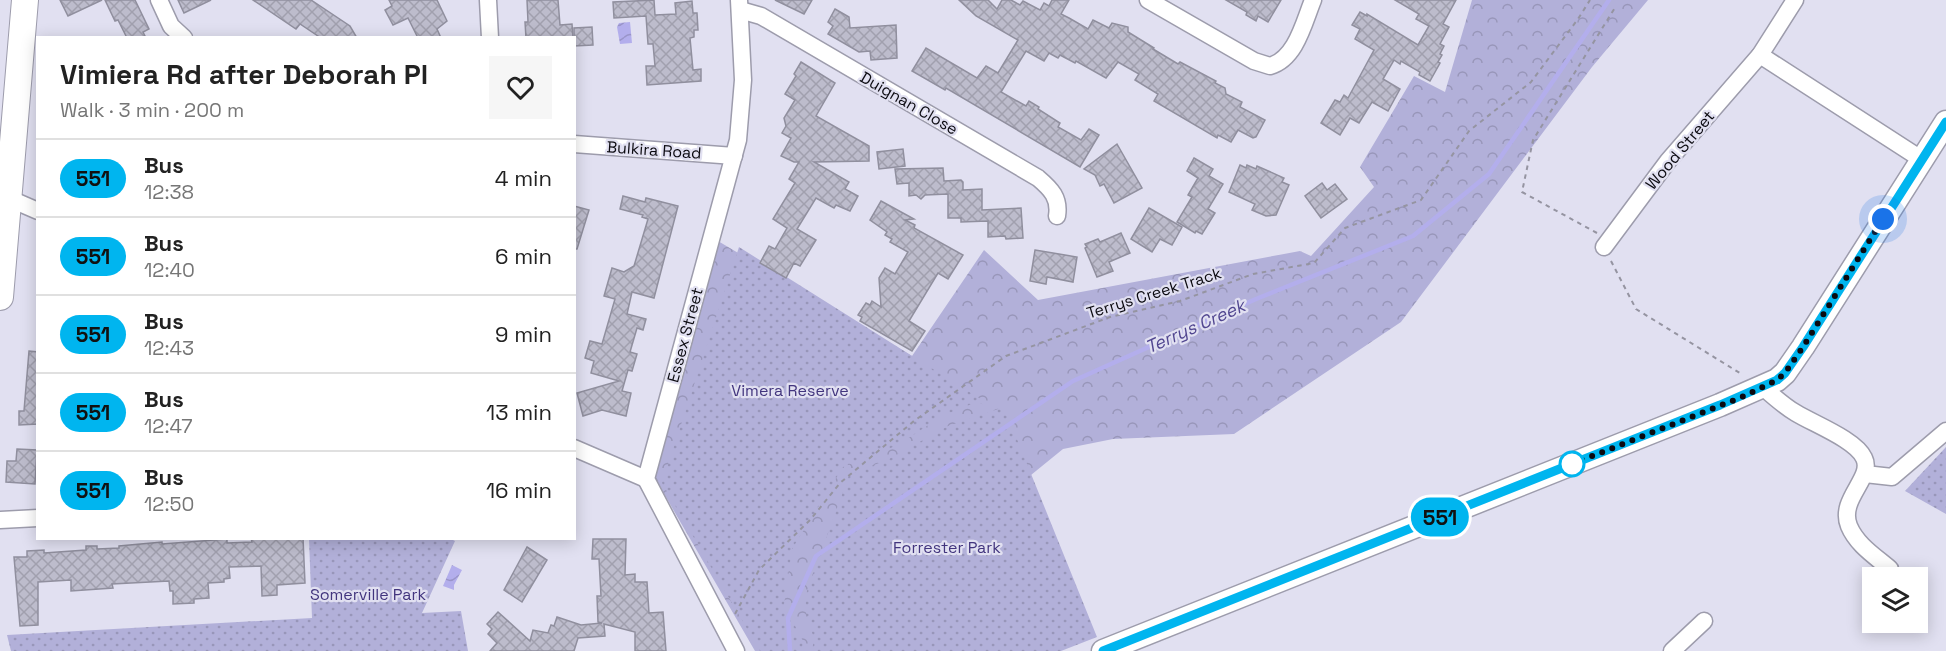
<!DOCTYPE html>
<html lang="en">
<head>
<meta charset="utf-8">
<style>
	:root { --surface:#fff; --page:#f6f6f6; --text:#222; --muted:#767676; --line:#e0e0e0 }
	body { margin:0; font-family:"Space Grotesk",sans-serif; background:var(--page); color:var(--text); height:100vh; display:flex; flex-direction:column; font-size:22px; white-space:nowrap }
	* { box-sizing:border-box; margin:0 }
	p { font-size:20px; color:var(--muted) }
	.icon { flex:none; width:33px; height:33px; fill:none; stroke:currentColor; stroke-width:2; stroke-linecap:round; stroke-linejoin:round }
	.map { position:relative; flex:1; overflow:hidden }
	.sheet { position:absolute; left:36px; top:36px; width:540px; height:504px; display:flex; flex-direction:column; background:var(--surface); border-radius:0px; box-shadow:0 3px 15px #0003 }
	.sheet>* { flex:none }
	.badge { padding:0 12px; border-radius:20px; font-size:21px; line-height:39px }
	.tools { position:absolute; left:1862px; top:567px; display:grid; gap:12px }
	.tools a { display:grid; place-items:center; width:66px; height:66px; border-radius:0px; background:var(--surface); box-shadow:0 3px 15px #0003; font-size:30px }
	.you { position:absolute; width:30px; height:30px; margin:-15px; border:4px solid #fff; border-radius:50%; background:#1a73e8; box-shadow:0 0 0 9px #1a73e833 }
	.map>.badge { position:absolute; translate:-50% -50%; box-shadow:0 0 0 3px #fff }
	.round { display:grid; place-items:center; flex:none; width:63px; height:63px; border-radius:0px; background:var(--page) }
	.headline { display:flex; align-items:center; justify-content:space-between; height:102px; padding:0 24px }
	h1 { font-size:28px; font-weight:700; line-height:45px }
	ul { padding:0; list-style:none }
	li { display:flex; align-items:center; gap:18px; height:78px; padding:0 24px; border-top:2px solid var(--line) }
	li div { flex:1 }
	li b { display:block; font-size:22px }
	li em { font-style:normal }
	li .badge { min-width:66px; font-weight:700; text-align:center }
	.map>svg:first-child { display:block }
	.forest { fill:url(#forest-crowns) }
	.park { fill:url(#park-dots) }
	.water { fill:url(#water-waves) }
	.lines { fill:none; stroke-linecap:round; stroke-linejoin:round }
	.stream { stroke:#b3aeec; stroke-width:4.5 }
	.building { fill:url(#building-cross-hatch); stroke:#908f9e; stroke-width:1.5 }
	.street-casing { stroke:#9d9cac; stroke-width:19 }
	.secondary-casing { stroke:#9d9cac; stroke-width:25 }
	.primary-casing { stroke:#9d9cac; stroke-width:28 }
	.path { stroke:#9594a1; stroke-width:2; stroke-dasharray:4.5 4.5; stroke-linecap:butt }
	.street { stroke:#fff; stroke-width:16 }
	.secondary { stroke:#fff; stroke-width:22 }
	.primary { stroke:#fff; stroke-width:26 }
	.line-casing { stroke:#fff; stroke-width:14 }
	.line { stroke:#00b5ef; stroke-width:9 }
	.walk { stroke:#0b0a10; stroke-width:6; stroke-dasharray:0 10.8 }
	.stop-dot { fill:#fff; stroke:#00b5ef; stroke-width:3 }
	.labels { text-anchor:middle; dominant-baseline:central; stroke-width:4.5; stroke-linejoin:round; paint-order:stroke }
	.street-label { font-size:16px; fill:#0b0a10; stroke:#e1e0f1 }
	.park-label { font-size:16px; fill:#42357e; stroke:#e1e0f1 }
	.water-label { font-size:18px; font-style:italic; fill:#514690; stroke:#e1e0f1 }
</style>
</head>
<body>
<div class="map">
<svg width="1946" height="651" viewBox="0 0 1946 651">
	<defs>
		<pattern id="forest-crowns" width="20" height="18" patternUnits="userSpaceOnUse" patternTransform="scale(1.5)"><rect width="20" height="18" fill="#b2b0d9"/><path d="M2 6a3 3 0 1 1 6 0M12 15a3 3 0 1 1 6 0" fill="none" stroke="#9896b9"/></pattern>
		<pattern id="park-dots" width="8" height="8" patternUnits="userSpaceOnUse" patternTransform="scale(1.5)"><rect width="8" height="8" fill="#b2b0d9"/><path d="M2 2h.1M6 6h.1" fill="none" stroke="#9896b9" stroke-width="1.8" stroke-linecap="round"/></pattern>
		<pattern id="water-waves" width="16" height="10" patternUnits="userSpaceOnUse" patternTransform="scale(1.5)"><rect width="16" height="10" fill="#b3aeec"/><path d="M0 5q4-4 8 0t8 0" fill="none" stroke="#9994c9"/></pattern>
		<pattern id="building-cross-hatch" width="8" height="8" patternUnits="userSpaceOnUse" patternTransform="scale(1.5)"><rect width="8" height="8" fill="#bdbccc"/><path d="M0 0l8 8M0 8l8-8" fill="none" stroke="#a1a0ae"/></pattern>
	</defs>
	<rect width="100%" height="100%" fill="#e1e0f1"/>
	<polygon class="forest" points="1472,0 1648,0 1592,67 1401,322 1234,434 1113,439 1063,449 1031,475 1002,495 859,651 755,651 652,473 718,241 912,356 984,250 1038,300 1300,251 1311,256 1374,187 1360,167 1414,76 1445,92"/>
	<g class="park">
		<polygon points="739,247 990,405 974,403 942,416 898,445 843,467 792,549 784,605 803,641 802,651 760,651 662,483"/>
		<polygon points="1004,407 1097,637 1061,651 812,651 814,639 805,609 807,591 849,475 889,459 948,426"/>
		<polygon points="1946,447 1946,514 1905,491"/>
		<polygon points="451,539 455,541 422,613 461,611 468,651 11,651 7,635 312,618 309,539"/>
	</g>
	<g class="water">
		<polygon points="630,22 632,43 620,44 617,27 619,23"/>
		<polygon points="452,565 462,570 454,585 454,590 443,586"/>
	</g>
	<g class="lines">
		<polyline class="stream" points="790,651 788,618 816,556 1073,381 1256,299 1413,236 1489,174 1609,0"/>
	</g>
	<g class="building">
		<polygon points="60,0 102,0 68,16"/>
		<polygon points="105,0 135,0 149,29 143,32 146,38 127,38 118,20 115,21"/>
		<polygon points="178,0 211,0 184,13"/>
		<polygon points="253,0 311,0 350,26 357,38 321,38 300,24 296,29"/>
		<polygon points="389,0 437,0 447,21 437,29 441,38 418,38 408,18 393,25 385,10 392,6"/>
		<polygon points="527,0 558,0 560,25 572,24 573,38 526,38 525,22 528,22"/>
		<polygon points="654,0 655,15 676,14 675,3 692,1 693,13 697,13 698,30 694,30 694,37 690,38 693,70 701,69 701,81 647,85 646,66 655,66 653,44 648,44 646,16 614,18 613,2"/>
		<polygon points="775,0 812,0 804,14"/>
		<polygon points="959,0 988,0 997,9 1002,0 1011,0 1020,5 1023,1 1040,10 1044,3 1049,6 1052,0 1069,0 1061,14 1069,18 1088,29 1093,20 1109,28 1112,23 1128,27 1128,32 1154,48 1153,49 1178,64 1180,62 1216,81 1215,83 1225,88 1226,94 1242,102 1240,107 1265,120 1256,137 1253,138 1238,130 1231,142 1218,135 1217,138 1154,101 1158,94 1135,80 1139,74 1118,62 1106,78 1076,61 1075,63 1060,55 1058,58 1049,53 1044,61 1026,51 1001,92 1026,106 1029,101 1039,107 1038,109 1060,123 1058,127 1081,140 1089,129 1099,135 1080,167 946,88 945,90 912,71 926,48 977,78 986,66 998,73 1018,40 976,16"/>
		<polygon points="1226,0 1281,0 1268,22 1258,16 1256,21 1246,15 1247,12"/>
		<polygon points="1395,0 1456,0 1443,24 1449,27 1440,44 1444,46 1440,54 1442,55 1438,62 1440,63 1430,81 1419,75 1420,72 1401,61 1400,64 1394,60 1383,79 1400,89 1388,111 1372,102 1359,123 1350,118 1340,135 1321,123 1335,100 1340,102 1344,95 1348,98 1374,50 1355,39 1360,29 1352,25 1360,12 1367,16 1367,14 1418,45 1429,26 1416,19 1419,14"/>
		<polygon points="835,9 849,17 850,28 896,25 897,58 871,60 870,51 859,52 828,34 833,26 828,22"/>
		<polygon points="592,27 593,45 574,46 574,28"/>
		<polygon points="801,62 835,83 816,116 869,146 869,161 814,162 849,182 845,189 858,196 850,211 836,205 834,208 816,198 797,229 816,240 800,266 794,263 786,278 760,263 769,246 775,249 787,228 773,219 795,183 789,179 799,162 794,162 781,156 791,138 782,133 786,126 784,118 795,100 785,94 796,76 794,74"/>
		<polygon points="1117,144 1142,188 1114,203 1104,184 1100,186 1095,175 1084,169"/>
		<polygon points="903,149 905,166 879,169 877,152"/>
		<polygon points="1194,158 1213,169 1209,176 1223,184 1208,209 1215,213 1202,234 1196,231 1195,233 1177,222 1192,197 1188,195 1198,178 1187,171"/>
		<polygon points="1240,165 1246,168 1247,165 1256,169 1257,166 1284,178 1282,182 1289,185 1276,215 1266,216 1252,210 1255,204 1229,192"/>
		<polygon points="943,168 944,181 961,180 963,182 963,190 982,189 982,210 1021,208 1023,238 1006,239 1005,236 988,237 988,221 961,222 961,218 948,218 948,194 925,195 921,199 916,195 909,196 909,183 897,184 895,169"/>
		<polygon points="1322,183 1327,190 1335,184 1347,199 1321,218 1305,196"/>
		<polygon points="623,196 645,202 646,198 678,206 654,298 632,292 627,314 646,319 643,330 637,328 630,352 637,354 632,371 628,370 622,391 631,393 626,416 602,410 583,416 577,393 619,381 591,373 594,361 585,358 590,341 602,344 615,299 604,296 612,268 624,272 634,266 648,219 642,217 643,215 620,209"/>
		<polygon points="881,201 914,219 905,220 915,225 914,228 963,255 948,279 938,273 909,321 925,331 912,351 860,321 862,317 858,315 866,303 870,305 872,301 881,307 879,278 885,268 895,274 908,252 890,242 892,239 885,235 887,232 870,220"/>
		<polygon points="574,206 589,210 577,249 574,249"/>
		<polygon points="1149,208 1182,227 1172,245 1160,239 1152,252 1131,239"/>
		<polygon points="1121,233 1130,253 1109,262 1113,271 1097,277 1085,248 1087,247 1085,244 1098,239 1100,242"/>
		<polygon points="1035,250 1077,257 1073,282 1047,277 1046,284 1030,281"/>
		<polygon points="29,351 38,352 38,424 19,425 19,411 24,411"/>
		<polygon points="17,449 37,450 35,484 6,482 7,461 16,461"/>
		<polygon points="251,538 303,538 305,583 277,585 277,595 262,596 261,566 229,567 230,578 224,579 224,582 208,583 209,598 194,599 194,603 173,604 173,591 170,591 169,581 112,584 113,588 71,591 71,580 38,582 38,625 20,626 14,557 27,557 27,551 44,550 44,553 86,550 86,546 97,546 97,549 119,548 119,546 162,542 162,544 227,539 227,543 252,542"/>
		<polygon points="593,539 626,539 625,575 635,574 635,582 647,582 649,613 663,612 666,651 635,651 635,632 604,624 605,636 578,638 574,651 490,651 497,643 488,634 492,629 487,624 498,612 530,641 533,630 548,633 551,625 554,626 557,617 581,625 602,623 598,622 597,596 601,596 599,559 592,559"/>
		<polygon points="527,547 547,560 522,602 504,590"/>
	</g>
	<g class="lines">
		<g class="street-casing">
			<g id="street">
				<polyline points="159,0 171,26 184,38"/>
				<polyline points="488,0 490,38"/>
				<path d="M1148 0 1254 61 1270 66C1296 59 1304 22 1313 0"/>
				<path d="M740 10 761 16 1038 178C1051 189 1060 198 1057 216"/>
				<polyline points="1760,55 1921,159"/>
				<polyline points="574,144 734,156"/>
				<polyline points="8,198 38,211"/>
				<polyline points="1604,247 1668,161 1760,55 1795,0"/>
				<path d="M1764 388C1774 397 1784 406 1796 413 1814 424 1856 440 1864 458 1874 478 1838 499 1849 526 1857 545 1875 556 1890 569"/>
				<polyline points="574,448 646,479"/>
				<polyline points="1865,474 1892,477 1946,431"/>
				<polyline points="0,520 38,518"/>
				<polyline points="736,651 646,479 738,140 743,80 739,0"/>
				<polyline points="1672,651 1704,621"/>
			</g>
		</g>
		<g class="secondary-casing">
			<polyline id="secondary" points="1103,651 1720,405 1777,380 1785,373 1803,347 1946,122"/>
		</g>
		<g class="primary-casing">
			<polyline id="primary" points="0,297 25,0"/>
		</g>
		<g class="path">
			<polyline points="1597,233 1522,192 1533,140 1616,6"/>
			<polyline points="1611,261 1636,309 1743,375"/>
			<polyline points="735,614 759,570 810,520 840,483 914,421 1006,356 1110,317 1180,301 1253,274 1314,263 1345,228 1421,200 1469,131 1531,82 1578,19 1590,0"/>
		</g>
		<use href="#street" class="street"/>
		<use href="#secondary" class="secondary"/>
		<use href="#primary" class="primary"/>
	</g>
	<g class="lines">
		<g class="line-casing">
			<polyline id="line" points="1103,651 1720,405 1777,380 1785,373 1803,347 1946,122"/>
		</g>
		<use href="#line" class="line"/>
		<polyline class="walk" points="1572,464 1567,466 1742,397 1777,380 1785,373 1803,347 1883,219"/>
	</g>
	<circle class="stop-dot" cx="1572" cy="464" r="12"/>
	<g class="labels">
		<g class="street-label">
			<text transform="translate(909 103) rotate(30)">Duignan Close</text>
			<text transform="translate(654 150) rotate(4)">Bulkira Road</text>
			<text transform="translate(1680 150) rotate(-50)">Wood Street</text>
			<text transform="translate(1154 293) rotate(-17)">Terrys Creek Track</text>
			<text transform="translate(685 335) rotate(-75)">Essex Street</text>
		</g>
		<g class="park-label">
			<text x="790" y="390">Vimera Reserve</text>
			<text x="947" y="547">Forrester Park</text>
			<text x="368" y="594">Somerville Park</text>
		</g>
		<g class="water-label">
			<text transform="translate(1195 326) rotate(-24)">Terrys Creek</text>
		</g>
	</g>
</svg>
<div class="tools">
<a><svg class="icon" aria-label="layers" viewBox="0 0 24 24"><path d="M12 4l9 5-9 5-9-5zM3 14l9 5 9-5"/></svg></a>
</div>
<div class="you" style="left:1883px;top:219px"></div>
<b class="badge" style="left:1440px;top:517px;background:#00b5ef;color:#111">551</b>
<section class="sheet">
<div class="headline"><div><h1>Vimiera Rd after Deborah Pl</h1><p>Walk · 3 min · 200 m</p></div><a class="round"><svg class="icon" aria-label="heart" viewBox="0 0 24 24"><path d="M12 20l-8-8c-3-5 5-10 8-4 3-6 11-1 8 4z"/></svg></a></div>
<ul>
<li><span class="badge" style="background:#00b5ef;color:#111">551</span><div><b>Bus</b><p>12:38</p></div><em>4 min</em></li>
<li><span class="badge" style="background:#00b5ef;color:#111">551</span><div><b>Bus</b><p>12:40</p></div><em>6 min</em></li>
<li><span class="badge" style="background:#00b5ef;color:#111">551</span><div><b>Bus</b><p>12:43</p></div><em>9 min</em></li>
<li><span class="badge" style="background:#00b5ef;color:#111">551</span><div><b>Bus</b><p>12:47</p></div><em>13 min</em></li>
<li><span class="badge" style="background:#00b5ef;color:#111">551</span><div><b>Bus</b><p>12:50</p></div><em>16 min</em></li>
</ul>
</section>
</div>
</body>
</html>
